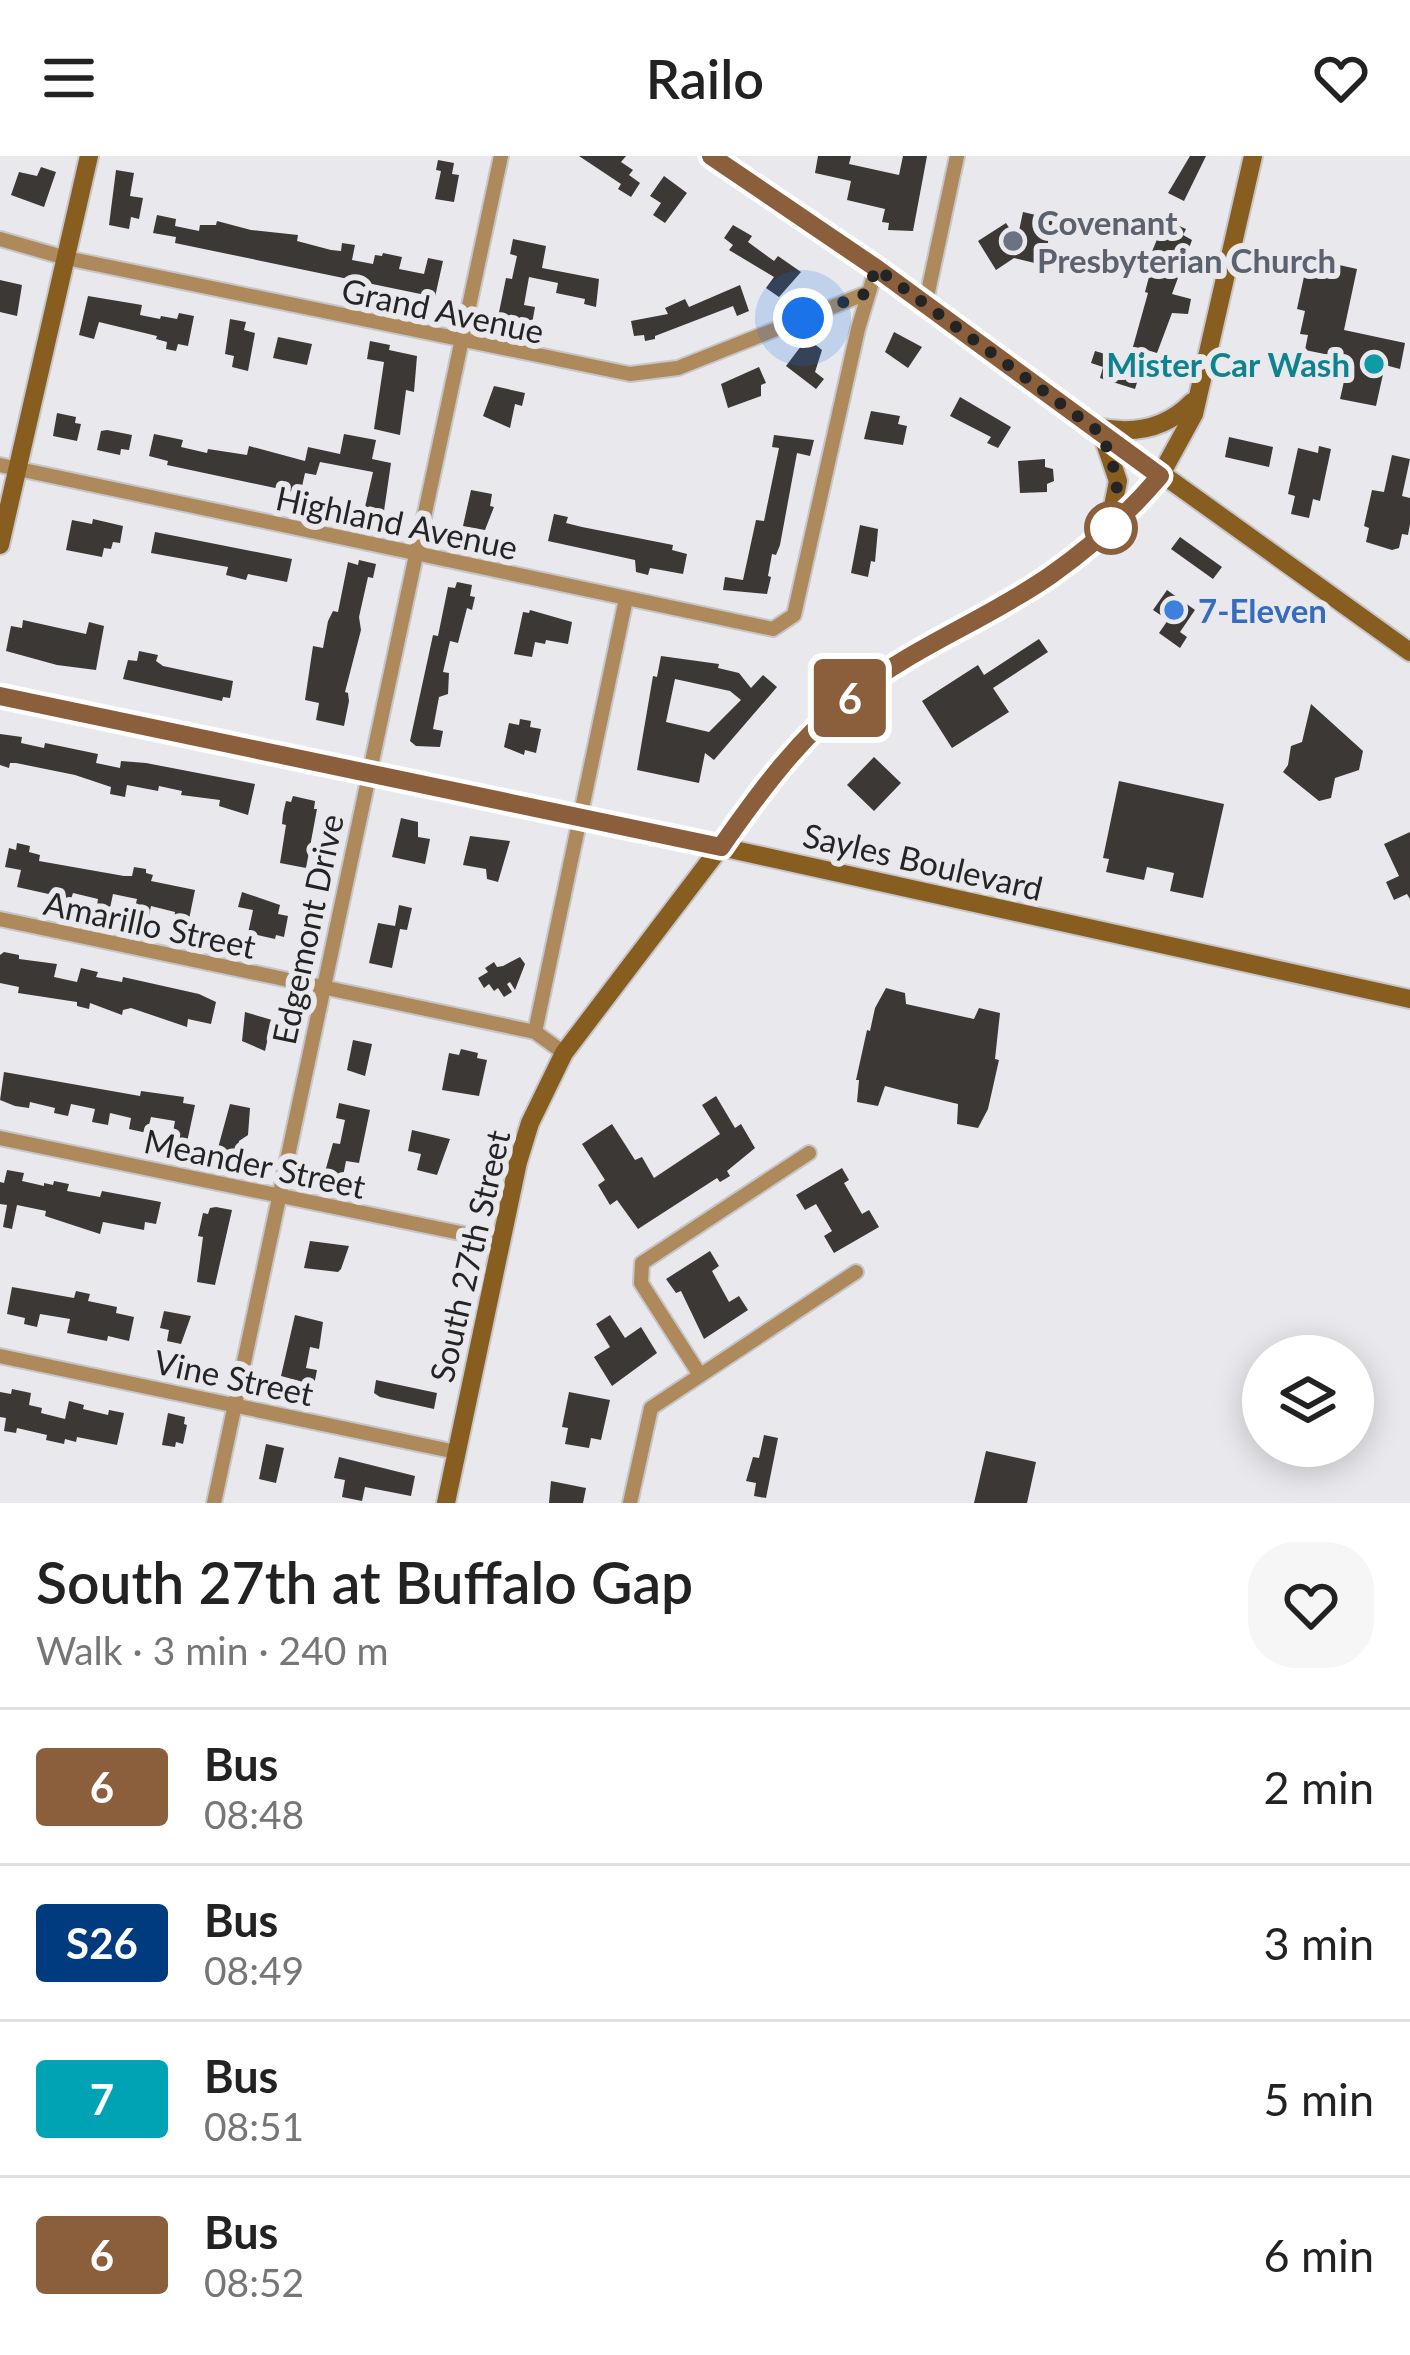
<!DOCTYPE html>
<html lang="en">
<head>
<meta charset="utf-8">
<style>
	:root { --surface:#fff; --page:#f6f6f6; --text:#222; --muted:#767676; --line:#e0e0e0 }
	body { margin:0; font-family:Lato,sans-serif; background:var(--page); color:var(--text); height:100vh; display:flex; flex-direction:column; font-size:45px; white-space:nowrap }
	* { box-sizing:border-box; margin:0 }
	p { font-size:39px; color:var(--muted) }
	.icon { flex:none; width:66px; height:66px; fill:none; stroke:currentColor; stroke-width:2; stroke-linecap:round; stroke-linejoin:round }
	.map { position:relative; height:1347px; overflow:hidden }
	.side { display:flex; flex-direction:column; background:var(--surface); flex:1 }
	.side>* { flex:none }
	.badge { padding:0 24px; border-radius:9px; font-size:42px; line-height:78px }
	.buttons { position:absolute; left:1242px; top:1179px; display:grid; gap:24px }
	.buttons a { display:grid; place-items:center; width:132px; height:132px; border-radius:50%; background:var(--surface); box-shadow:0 6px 30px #0003; font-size:60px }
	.you { position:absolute; width:60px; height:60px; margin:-30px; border:9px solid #fff; border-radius:50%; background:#1a73e8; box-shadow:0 0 0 18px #1a73e833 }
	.map>.badge { position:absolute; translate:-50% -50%; box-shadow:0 0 0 6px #fff }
	.round { display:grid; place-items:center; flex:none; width:126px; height:126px; border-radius:48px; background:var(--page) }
	.head { display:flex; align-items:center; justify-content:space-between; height:204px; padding:0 36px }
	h1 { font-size:57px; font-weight:600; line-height:90px }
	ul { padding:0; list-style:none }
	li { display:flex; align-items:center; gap:36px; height:156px; padding:0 36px; border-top:3px solid var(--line) }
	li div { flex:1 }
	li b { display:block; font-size:45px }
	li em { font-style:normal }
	li .badge { min-width:132px; font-weight:700; text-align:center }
	header { display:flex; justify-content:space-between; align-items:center; height:156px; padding:0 36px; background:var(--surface); font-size:54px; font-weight:600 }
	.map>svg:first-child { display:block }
	.building { fill:#3b3836; fill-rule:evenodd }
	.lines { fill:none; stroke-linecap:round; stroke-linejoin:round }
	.street-casing { stroke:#c6c6c9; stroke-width:18 }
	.secondary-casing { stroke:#c6c6c9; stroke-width:22 }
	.street { stroke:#ae895b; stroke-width:14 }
	.secondary { stroke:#885d20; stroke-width:18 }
	.line-casing { stroke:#fff; stroke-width:27 }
	.line { stroke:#8b5e3c; stroke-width:18 }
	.walk { stroke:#242425; stroke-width:12; stroke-dasharray:0 21.6 }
	.worship-dot { fill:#6b7280; stroke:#e9e9ed; stroke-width:4.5 }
	.culture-dot { fill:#0f9aa8; stroke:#e9e9ed; stroke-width:4.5 }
	.stop-dot { fill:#fff; stroke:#8b5e3c; stroke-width:6 }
	.shop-dot { fill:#3f7fe0; stroke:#e9e9ed; stroke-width:4.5 }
	.labels { text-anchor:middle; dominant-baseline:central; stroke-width:12; stroke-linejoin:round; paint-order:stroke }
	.worship-label { font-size:33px; font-weight:bold; fill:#5b616d; stroke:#e9e9ed; text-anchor:start }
	.street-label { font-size:33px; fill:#242425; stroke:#e9e9ed }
	.culture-label { font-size:33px; font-weight:bold; fill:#0d838f; stroke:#e9e9ed; text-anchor:end }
	.shop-label { font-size:33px; font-weight:bold; fill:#366cbe; stroke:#e9e9ed; text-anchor:start }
</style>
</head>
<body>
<header><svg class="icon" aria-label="menu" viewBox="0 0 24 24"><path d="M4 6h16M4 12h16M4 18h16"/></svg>Railo<svg class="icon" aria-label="heart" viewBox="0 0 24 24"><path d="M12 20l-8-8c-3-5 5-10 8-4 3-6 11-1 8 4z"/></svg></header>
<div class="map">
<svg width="1410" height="1347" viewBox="0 0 1410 1347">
	<rect width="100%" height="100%" fill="#e9e9ed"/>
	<g class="building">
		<polygon points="579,0 626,0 621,6 633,14 629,19 640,27 631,41 618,33 621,28"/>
		<polygon points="818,0 851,0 849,8 899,19 903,0 927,0 913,75 888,74 889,67 882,66 885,53 847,44 851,25 815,17"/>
		<polygon points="1190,0 1206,0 1184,45 1168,37"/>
		<polygon points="438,4 454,7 452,18 459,19 454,46 435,43 441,15 436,14"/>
		<polygon points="41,11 56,16 44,51 11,39 19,16 37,20"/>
		<polygon points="116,14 134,17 130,40 143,42 139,63 131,61 129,73 109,69"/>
		<polygon points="664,20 687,37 665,67 653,59 661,47 650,40"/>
		<polygon points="1023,56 1053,63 1043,109 1014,102 996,114 978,85 1006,67 1017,84"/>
		<polygon points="157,59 176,63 175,70 199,75 200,69 216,69 217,65 251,74 298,79 297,85 331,94 341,95 342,87 355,89 352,104 373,108 375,99 382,100 383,97 402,101 399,113 424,118 428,102 443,105 435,141 175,87 176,81 153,77"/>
		<polygon points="1165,64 1186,73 1183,79 1192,84 1172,138 1191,143 1188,158 1172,157 1157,197 1147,194 1135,233 1100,222 1103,211 1091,207 1095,195 1129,205 1148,137 1145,136 1150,117 1144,115"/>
		<polygon points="733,69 752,80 748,86 774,105 778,100 801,116 779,141 766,132 774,121 729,94 733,89 724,82"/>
		<polygon points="513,83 546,90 542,112 599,123 596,151 584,148 585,143 556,137 558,127 529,121 524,149 535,151 532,168 498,161 506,122 512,123 517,100 510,98"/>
		<polygon points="1308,102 1357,113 1344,174 1405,187 1400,213 1385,209 1376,250 1340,243 1349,203 1305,194 1308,179 1300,178 1305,155 1297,153"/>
		<polygon points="0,124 22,129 17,160 0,156"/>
		<polygon points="740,129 749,155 737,160 733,150 655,180 655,183 645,185 644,179 634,180 631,165 668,158 665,152 685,143 689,151"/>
		<polygon points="88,140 142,149 140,159 160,163 161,160 177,163 179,157 194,160 188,190 178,188 176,195 166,193 167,186 156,183 157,180 99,166 94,183 79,179"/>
		<polygon points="230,163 246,166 244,174 255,177 248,215 232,211 234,200 225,198"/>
		<polygon points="894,176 922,191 908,212 885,196"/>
		<polygon points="278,181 312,188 307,209 273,202"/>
		<polygon points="807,182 822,194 815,216 824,223 816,233 786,210"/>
		<polygon points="370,185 390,189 389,194 417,200 414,236 406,234 400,279 374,273 384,206 367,203"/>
		<polygon points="759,211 766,227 761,229 761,240 728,252 721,228"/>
		<polygon points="494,230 525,237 522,250 515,248 510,272 483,260"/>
		<polygon points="960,241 1011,271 998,292 987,287 991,281 950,260"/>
		<polygon points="871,255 900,260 898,268 907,270 903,289 864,283"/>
		<polygon points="57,257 76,261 75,267 81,268 77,285 53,280"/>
		<polygon points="107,274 132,279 129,294 121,293 120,299 97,294 101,275"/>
		<polygon points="154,278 183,284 181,291 207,297 208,293 247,299 249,290 305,305 308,291 340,298 344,278 376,284 372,303 391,307 384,355 365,351 373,316 320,306 316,319 305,317 301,335 294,336 167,309 168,305 149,300"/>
		<polygon points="774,279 814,284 810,300 797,297 780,389 776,399 772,398 768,420 771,421 767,438 723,434 725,421 743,424 756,364 764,365 779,292 772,291"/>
		<polygon points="1229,281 1273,291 1269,311 1225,301"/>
		<polygon points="1319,290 1331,293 1320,345 1313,343 1309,362 1291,358 1295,340 1288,338 1298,292 1318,297"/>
		<polygon points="1392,299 1410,303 1402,340 1410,342 1410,368 1408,379 1402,378 1399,392 1392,394 1366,386 1369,372 1364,370 1372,334 1384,336"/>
		<polygon points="1045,303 1045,311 1053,313 1054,325 1047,328 1047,336 1020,337 1018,305"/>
		<polygon points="471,334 492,338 490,350 494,351 485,374 463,370"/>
		<polygon points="554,358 568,361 566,367 582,371 673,389 672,394 687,398 683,418 650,412 648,419 636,416 635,404 548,385"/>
		<polygon points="93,363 123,370 120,387 113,386 111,393 104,392 102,401 66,394 72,364 92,368"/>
		<polygon points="860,369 878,373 875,406 871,405 868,421 851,417"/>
		<polygon points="155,376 292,403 287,426 248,418 246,424 226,419 228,411 151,397"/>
		<polygon points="1180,381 1222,411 1213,423 1171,393"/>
		<polygon points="359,404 376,408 373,422 368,421 359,461 361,474 345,536 348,537 349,545 344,570 316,564 319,547 305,544 313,490 323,492 328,465 333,455 338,456 348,406 358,409"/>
		<polygon points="457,426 472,429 470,440 475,441 472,454 467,452 458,487 450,485 443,516 449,517 448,538 439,541 433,573 443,575 440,591 416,590 410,585 433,479 438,480 448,431 455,432"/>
		<polygon points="1167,434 1195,454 1180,476 1187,481 1180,492 1159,477 1168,464 1153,454"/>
		<polygon points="530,454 572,466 568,488 546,484 545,488 535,486 532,501 514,498 523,456 529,457"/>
		<polygon points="23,464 86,478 89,466 104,470 96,514 57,509 6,495 11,470 22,472"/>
		<polygon points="1039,483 1048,496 993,532 1009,556 952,592 922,545 978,509 984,519"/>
		<polygon points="139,495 158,499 156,505 163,510 233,525 230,542 223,541 222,545 123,523 128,504 137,505"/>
		<path d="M661 500 719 508 718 512 739 517 751 532 763 519 777 531 714 604 705 597 699 627 637 614 653 520 657 521ZM675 523 730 535 741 544 709 576 666 566Z"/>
		<polygon points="1311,548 1363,595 1359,614 1335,622 1331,642 1319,645 1283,616 1288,609 1291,590 1302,586"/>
		<polygon points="520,563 531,565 530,571 541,573 536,597 525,594 524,599 504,591 509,567 519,569"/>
		<polygon points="0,578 22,581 21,587 44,592 45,587 98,598 96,607 120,612 121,605 146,607 255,628 248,659 219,650 220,644 181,639 182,635 159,630 158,635 127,629 125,641 110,638 111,631 75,619 16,607 10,607 9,612 0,609"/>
		<polygon points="874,601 901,627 874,655 847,629"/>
		<polygon points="1119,625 1224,648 1203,742 1170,735 1174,717 1147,711 1144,724 1106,716 1109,703 1103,702"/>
		<polygon points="293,640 315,645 314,653 317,653 306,712 280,707 286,669 282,668 283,658 286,645 291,646"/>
		<polygon points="401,662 418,666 418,681 430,683 425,708 392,701"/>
		<polygon points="1410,676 1410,743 1407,738 1394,744 1386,726 1399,720 1384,688"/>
		<polygon points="470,680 510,685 498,726 487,723 486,713 463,709"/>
		<polygon points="17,687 30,690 29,696 40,699 39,705 124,720 132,720 134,711 146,713 146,717 153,719 151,725 195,734 188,768 174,765 175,756 151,750 149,760 134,756 137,743 113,738 110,752 97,749 98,743 73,737 71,743 17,731 21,714 5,711 9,692 16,694"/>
		<polygon points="242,736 280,749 278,758 288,760 284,781 276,779 275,783 248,777 253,754 238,751"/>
		<polygon points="399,749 412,752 407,774 400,773 392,812 369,807 378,767 395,770"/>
		<polygon points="4,796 19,799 19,803 57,808 54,821 77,826 81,812 98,816 96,821 122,826 123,821 199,838 216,846 211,868 188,863 187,871 131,852 123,854 122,859 90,847 89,853 77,850 77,846 18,837 19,831 0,827 0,799"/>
		<polygon points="520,801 525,808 515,834 510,826 507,828 512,836 504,841 498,832 494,835 489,828 484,832 478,822 488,816 485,812 494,806 497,811 503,810"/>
		<polygon points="886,832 905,837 906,848 974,863 979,852 1000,857 995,903 999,904 988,953 978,972 957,968 958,948 904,935 885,930 878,950 857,946 859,924 856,924 867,874 870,875 875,852"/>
		<polygon points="245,856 272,864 265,895 242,885"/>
		<polygon points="353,884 372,888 365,920 347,914"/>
		<polygon points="461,893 478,897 477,902 487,904 479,940 442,934 449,897 459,899"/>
		<polygon points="4,916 140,940 141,935 184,941 183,947 195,949 187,986 172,982 175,965 151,961 147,977 129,973 131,962 110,957 108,969 92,966 95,953 71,948 68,960 54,957 55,952 30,946 29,952 15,950 0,944"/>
		<polygon points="716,940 735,972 741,968 755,992 727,1015 730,1020 720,1026 717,1022 638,1073 617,1044 610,1049 598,1029 605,1024 582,988 612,968 635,1004 642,1001 654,1022 720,978 702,949"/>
		<polygon points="339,947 370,954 359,1007 346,1005 343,1020 325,1016 333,987 340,988 345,964 336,962"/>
		<polygon points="230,948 250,952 248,979 239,985 237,996 218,992"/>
		<polygon points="412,974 450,983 437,1019 417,1014 421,998 408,995"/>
		<polygon points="842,1012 849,1024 844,1027 862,1058 869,1054 879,1071 834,1097 824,1080 832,1075 816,1048 805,1054 796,1039"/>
		<polygon points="7,1014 24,1017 22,1025 44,1030 44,1027 53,1029 54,1025 69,1028 67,1035 100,1041 102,1035 161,1046 156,1068 145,1066 144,1074 103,1066 100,1078 45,1060 46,1055 17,1049 12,1073 3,1071 7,1049 0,1048 0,1026 4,1027"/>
		<polygon points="216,1051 232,1054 215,1129 197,1126 203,1081 198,1080 203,1057 208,1058 210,1052"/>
		<polygon points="310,1085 349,1090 341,1113 338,1116 304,1112"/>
		<polygon points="710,1095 719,1110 712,1115 729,1146 739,1140 748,1154 704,1183 681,1135 676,1137 666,1123"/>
		<polygon points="12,1131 74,1142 76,1135 90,1138 88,1145 117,1151 116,1157 134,1161 129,1185 108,1180 107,1185 67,1177 70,1163 40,1158 37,1171 24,1168 25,1162 7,1158"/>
		<polygon points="164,1155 191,1160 181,1188 167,1185 169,1174 160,1172"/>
		<polygon points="295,1159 323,1166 319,1193 310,1191 306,1212 317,1214 314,1229 281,1220"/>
		<polygon points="610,1159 625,1182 641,1171 657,1197 612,1230 594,1201 610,1191 596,1168"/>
		<polygon points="376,1224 437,1237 434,1253 380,1241 374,1237"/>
		<polygon points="12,1233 31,1237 29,1249 42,1252 41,1257 65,1263 69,1245 84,1249 83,1253 108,1259 109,1254 124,1257 117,1289 77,1281 76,1286 65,1283 64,1288 46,1284 47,1279 17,1272 16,1277 4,1275 6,1262 0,1261 0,1236 11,1238"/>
		<polygon points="569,1236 610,1244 601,1284 591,1282 589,1292 565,1288 568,1272 562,1271"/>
		<polygon points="168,1257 185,1261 184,1268 187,1269 183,1288 176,1286 175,1291 162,1289"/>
		<polygon points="764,1279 778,1282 766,1342 754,1340 756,1327 746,1325 753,1301 759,1302"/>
		<polygon points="266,1288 284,1292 276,1327 259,1323"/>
		<polygon points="986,1295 1036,1306 1027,1347 974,1347"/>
		<polygon points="339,1301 415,1320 411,1340 365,1331 362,1345 342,1341 345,1324 334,1322"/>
		<polygon points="551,1325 586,1332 583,1347 549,1347"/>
	</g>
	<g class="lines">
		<g class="street-casing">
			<g id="street">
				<polyline points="0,83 66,102 630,218 678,212 867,137"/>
				<polyline points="925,150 957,0"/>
				<polyline points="0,309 773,473 794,459 858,173 876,113"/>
				<polyline points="0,763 535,876 564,897"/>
				<polyline points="535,876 626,443"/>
				<polyline points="0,982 499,1085"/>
				<polyline points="0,1200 456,1296"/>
				<polyline points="700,1219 641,1127 642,1107 809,997"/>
				<polyline points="214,1347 501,0"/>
				<polyline points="630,1347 651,1252 856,1116"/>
			</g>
		</g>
		<g class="secondary-casing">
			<g id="secondary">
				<polyline points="711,0 876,113 1410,496"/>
				<path d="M1097 271C1134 279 1166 273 1192 246"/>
				<polyline points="1102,278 1118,325 1108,375"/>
				<polyline points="0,389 89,0"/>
				<polyline points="0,540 721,691 1410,843"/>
				<polyline points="446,1347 518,1006 530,967 564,897 798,589 855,537 918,494 1048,421 1096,385 1160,320 1194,258 1253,0"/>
			</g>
		</g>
		<use href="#street" class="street"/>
		<use href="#secondary" class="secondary"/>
	</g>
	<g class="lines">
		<g class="line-casing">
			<path id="line" d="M0 540 721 691C760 635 800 581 854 538 915 490 988 463 1051 419 1092 390 1127 359 1160 320L876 112 711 0"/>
		</g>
		<use href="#line" class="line"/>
		<polyline class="walk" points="803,162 867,137 876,112 1102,278 1118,325 1108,375 1111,372"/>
	</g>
	<circle class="worship-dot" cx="1013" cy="85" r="12"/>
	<circle class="culture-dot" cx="1374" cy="208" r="12"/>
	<circle class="stop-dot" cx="1111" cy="372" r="24"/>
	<circle class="shop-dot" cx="1174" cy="454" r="12"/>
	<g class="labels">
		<g class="worship-label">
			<text x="1037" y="66">Covenant<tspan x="1037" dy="38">Presbyterian Church</tspan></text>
		</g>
		<g class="street-label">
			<text transform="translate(443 154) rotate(12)">Grand Avenue</text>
			<text transform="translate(397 366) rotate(12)">Highland Avenue</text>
			<text transform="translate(923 705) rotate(13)">Sayles Boulevard</text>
			<text transform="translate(150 768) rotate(12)">Amarillo Street</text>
			<text transform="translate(307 773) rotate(-78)">Edgemont Drive</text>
			<text transform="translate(255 1007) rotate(12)">Meander Street</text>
			<text transform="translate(469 1100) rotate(-77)">South 27th Street</text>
			<text transform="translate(234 1221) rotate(12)">Vine Street</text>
		</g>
		<g class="culture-label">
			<text x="1350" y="208">Mister Car Wash</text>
		</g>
		<g class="shop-label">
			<text x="1198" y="454">7-Eleven</text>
		</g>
	</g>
</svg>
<div class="buttons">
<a><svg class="icon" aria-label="layers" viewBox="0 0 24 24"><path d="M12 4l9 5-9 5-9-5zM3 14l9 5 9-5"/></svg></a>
</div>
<div class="you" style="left:803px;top:162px"></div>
<b class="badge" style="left:850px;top:542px;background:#8b5e3c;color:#fff">6</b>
</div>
<section class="side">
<div class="head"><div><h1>South 27th at Buffalo Gap</h1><p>Walk · 3 min · 240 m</p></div><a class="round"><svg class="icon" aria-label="heart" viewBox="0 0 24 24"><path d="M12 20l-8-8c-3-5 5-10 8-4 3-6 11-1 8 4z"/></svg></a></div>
<ul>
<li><span class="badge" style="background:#8b5e3c;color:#fff">6</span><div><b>Bus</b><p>08:48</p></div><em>2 min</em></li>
<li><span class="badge" style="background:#003b80;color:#fff">S26</span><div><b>Bus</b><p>08:49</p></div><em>3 min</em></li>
<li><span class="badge" style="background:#00a3b4;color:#fff">7</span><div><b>Bus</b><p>08:51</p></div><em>5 min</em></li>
<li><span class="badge" style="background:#8b5e3c;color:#fff">6</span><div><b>Bus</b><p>08:52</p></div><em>6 min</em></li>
</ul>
</section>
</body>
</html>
